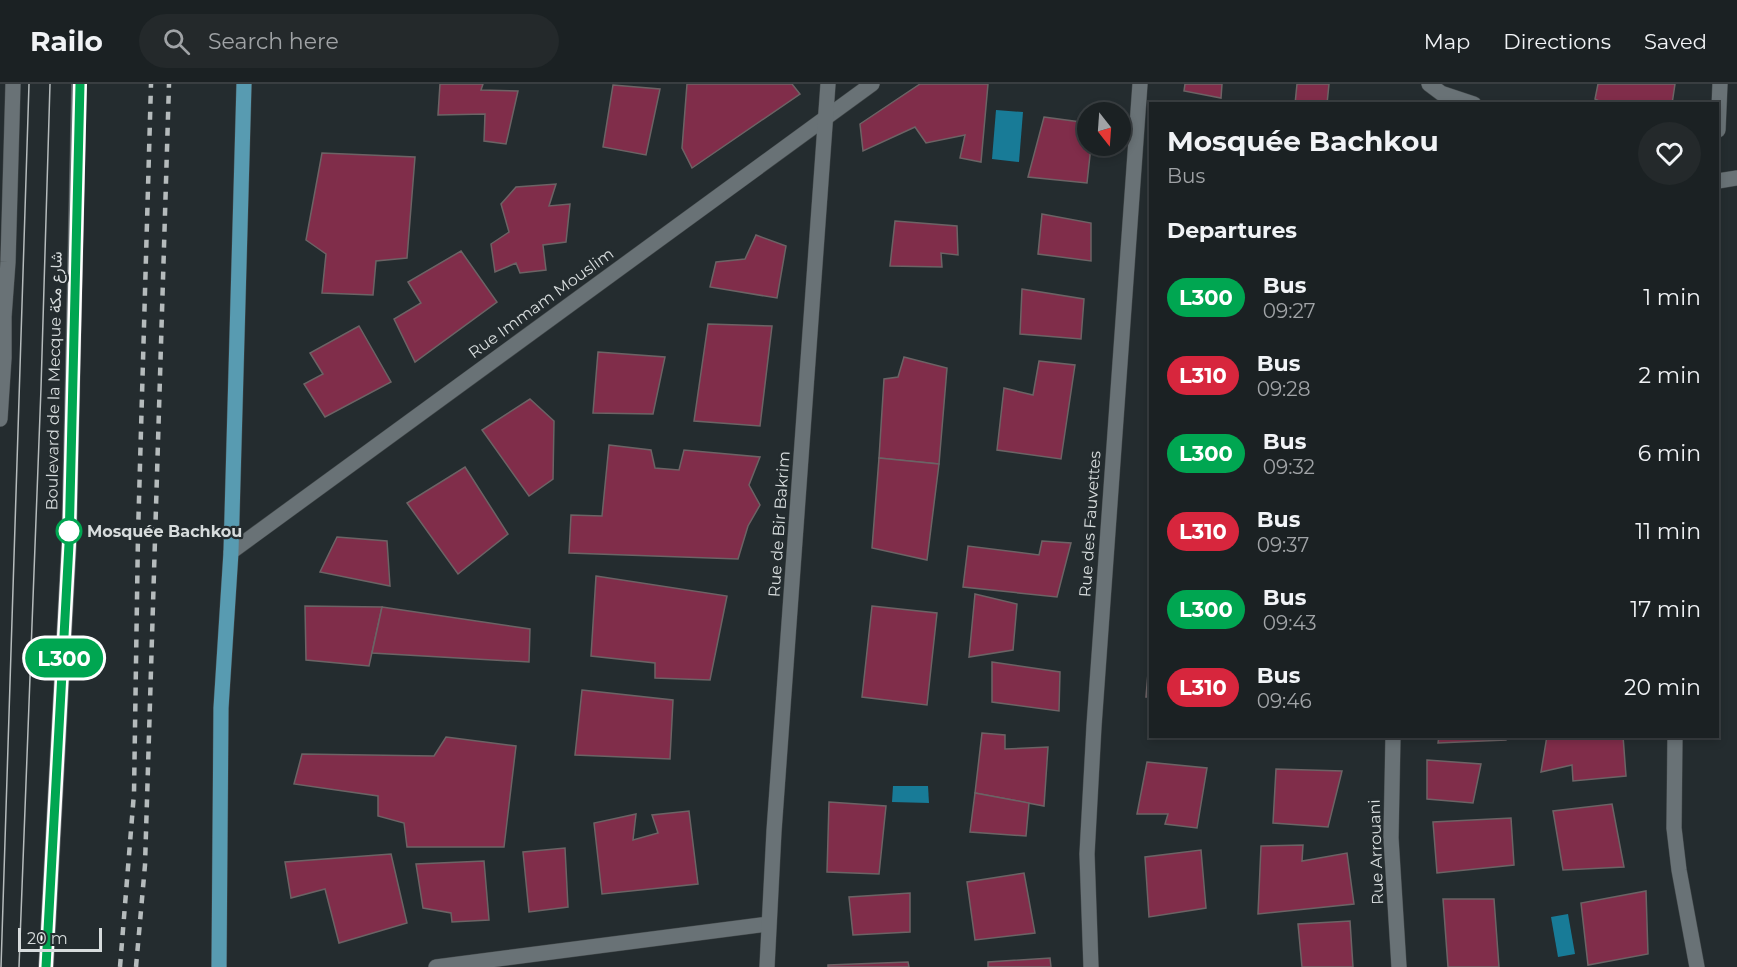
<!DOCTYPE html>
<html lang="en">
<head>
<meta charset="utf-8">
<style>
	:root { --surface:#1b2123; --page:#24292b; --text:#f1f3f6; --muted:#a0a3a6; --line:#393e41 }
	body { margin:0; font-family:Montserrat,Vazirmatn,sans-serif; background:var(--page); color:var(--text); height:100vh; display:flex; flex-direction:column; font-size:22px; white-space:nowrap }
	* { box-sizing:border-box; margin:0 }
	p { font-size:20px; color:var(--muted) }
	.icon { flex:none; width:33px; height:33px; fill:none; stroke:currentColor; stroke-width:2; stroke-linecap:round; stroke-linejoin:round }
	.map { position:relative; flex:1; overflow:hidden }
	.drawer { position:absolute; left:1149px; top:18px; width:570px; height:636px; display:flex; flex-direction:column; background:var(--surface); border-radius:0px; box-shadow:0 3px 9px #0003,0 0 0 2px var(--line) }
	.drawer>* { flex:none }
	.badge { padding:0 12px; border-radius:20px; font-size:21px; line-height:39px }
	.needle { width:39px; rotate:163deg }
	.controls { position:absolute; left:1077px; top:18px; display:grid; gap:12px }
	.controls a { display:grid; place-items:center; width:54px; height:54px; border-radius:50%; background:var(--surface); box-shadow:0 3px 9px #0003,0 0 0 2px var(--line); font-size:30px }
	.scale { position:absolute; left:18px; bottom:15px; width:84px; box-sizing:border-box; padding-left:6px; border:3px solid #d7dcdd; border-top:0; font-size:16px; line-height:21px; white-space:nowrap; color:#d7dcdd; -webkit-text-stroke:4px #242c2f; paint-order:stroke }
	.map>.badge { position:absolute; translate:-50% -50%; box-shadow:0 0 0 3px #fff }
	h2 { padding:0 18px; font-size:22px; line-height:54px }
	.round { display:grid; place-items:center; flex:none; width:63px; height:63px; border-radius:32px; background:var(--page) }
	.head { display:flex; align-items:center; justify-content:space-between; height:102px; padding:0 18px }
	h1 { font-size:28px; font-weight:700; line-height:45px }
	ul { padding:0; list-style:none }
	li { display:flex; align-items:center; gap:18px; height:78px; padding:0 18px }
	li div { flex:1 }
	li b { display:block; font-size:22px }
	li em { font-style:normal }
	li .badge { min-width:66px; font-weight:700; text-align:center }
	header { display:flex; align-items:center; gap:36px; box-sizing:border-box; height:84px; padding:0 30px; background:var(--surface); border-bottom:2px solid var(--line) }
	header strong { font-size:28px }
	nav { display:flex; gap:33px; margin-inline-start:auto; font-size:21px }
	.search { width:420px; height:54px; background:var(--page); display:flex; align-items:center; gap:15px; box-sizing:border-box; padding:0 21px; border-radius:33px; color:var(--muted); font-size:22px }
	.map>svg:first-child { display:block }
	.water { fill:#187b97 }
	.building { fill:#802d4a; stroke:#6c6365; stroke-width:1.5 }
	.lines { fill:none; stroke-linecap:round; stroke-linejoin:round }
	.street-casing { stroke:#42484a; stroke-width:16 }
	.secondary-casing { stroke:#42484a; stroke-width:16 }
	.primary-casing { stroke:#42484a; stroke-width:16 }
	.street { stroke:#697276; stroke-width:15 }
	.secondary { stroke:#697276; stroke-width:15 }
	.primary { stroke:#589bb1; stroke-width:15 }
	.tram { stroke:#b5bbbc; stroke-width:1.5 }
	.rail { stroke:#b5bbbc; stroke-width:4.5; stroke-dasharray:8 8; stroke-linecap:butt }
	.line-casing { stroke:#fff; stroke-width:14 }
	.line { stroke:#00a651; stroke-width:9 }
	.stop-dot { fill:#fff; stroke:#00a651; stroke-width:3 }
	.labels { text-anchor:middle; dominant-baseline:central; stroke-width:4.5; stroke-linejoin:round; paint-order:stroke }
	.street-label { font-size:16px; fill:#d7dcdd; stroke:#242c2f }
	.stop-label { font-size:16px; font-weight:bold; fill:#d7dcdd; stroke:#242c2f; text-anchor:start }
</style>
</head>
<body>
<header>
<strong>Railo</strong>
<div class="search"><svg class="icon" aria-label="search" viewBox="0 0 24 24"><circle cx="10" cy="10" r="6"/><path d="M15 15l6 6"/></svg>Search here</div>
<nav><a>Map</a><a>Directions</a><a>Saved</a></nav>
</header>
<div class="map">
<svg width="1737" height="883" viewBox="0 0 1737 883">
	<rect width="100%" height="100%" fill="#242c2f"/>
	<g class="water">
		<polygon points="996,26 1023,28 1019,78 992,75"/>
		<polygon points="893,702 928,702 929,719 892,718"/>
		<polygon points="1568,830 1575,870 1558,873 1551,833"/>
	</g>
	<g class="building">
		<polygon points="440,0 483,0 481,6 518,7 506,60 484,57 485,30 438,31"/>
		<polygon points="687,0 792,0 800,10 692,84 682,64"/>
		<polygon points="920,0 988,0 981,78 960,74 965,51 926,59 915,43 863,67 860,40"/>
		<polygon points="1185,0 1222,0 1221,14 1184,7"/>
		<polygon points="1297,0 1329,0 1327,20 1295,20"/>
		<polygon points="1598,0 1675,0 1672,20 1605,20 1595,15"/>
		<polygon points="613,1 660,5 646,71 603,63"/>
		<polygon points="1044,33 1088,39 1088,62 1091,62 1087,99 1028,93"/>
		<polygon points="322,69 415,73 407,174 376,177 373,211 322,209 326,170 306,156"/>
		<polygon points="556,100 549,122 570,120 566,158 543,161 546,186 520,189 516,179 495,188 491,160 509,148 501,120 516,103"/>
		<polygon points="1042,130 1091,139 1091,177 1038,170"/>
		<polygon points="895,137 957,142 958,171 941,169 942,183 890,182"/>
		<polygon points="756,151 786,162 777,214 710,203 716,178 745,175"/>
		<polygon points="461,167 497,218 415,278 394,235 421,219 408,198"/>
		<polygon points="1022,205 1084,215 1081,255 1020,250"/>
		<polygon points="708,240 772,242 760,342 694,337"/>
		<polygon points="359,242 391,298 325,333 304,300 323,290 310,269"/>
		<polygon points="598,268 665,273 653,330 593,329"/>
		<polygon points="904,273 947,284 939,380 879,374 884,295 898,293"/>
		<polygon points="1039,277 1075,281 1061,375 997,366 1004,304 1033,311"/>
		<polygon points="530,315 554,337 553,395 529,412 482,346"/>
		<polygon points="609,361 651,366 655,384 679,386 684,366 760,373 749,401 760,421 748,442 738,475 569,469 571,431 602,432"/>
		<polygon points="879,374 939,380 927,476 872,464"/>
		<polygon points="465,383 508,450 458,490 407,419"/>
		<polygon points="337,453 387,457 390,502 320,488"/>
		<polygon points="1042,457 1071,459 1057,513 963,503 968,462 1039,471"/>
		<polygon points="596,492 727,512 710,596 655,594 655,579 591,572"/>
		<polygon points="975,510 1017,520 1013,566 969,573"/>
		<polygon points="305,522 382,523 369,582 306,576"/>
		<polygon points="872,522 937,529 927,621 862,613"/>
		<polygon points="382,523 530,545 529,578 372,569"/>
		<polygon points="1150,565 1150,613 1146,613"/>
		<polygon points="992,578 1060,588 1059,627 992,618"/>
		<polygon points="582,606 673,616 670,675 575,671"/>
		<polygon points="982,649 1005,651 1005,665 1048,663 1044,722 975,709"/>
		<polygon points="1439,652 1507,652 1506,656 1438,659"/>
		<polygon points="1547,652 1623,652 1626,692 1573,697 1572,681 1541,688"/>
		<polygon points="446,653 516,662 504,763 407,763 404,739 378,732 378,712 294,700 302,670 434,672"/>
		<polygon points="1427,676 1481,680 1473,719 1427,715"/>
		<polygon points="1147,678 1207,684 1197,744 1165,740 1168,730 1137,730"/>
		<polygon points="1276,685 1342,687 1328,743 1273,739"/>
		<polygon points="975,709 1029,719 1026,752 970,748"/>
		<polygon points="829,718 886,722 879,790 827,788"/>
		<polygon points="1612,720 1624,783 1563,786 1553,727"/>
		<polygon points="689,727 698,800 602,810 594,739 636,730 633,756 658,749 652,731"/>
		<polygon points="1511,734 1514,781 1437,789 1433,738"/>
		<polygon points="1303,761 1302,777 1347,769 1354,820 1258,830 1261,762"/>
		<polygon points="565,764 568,823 529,828 523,768"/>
		<polygon points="1201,766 1206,824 1149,833 1145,773"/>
		<polygon points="391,770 407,839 339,859 325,805 291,814 285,778"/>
		<polygon points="484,777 489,836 452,838 451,829 423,824 416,780"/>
		<polygon points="1024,789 1035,849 975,856 967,798"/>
		<polygon points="1646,807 1648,870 1588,881 1581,819"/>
		<polygon points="910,809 910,848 853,851 849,813"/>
		<polygon points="1443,815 1494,815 1499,883 1448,883"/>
		<polygon points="1350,837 1353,883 1302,883 1298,840"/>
		<polygon points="1050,874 1051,883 988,883 988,878"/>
		<polygon points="908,878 909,883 828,883 828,881"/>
	</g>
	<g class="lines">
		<g class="street-casing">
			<g id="street">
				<polyline points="1429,0 1441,9 1474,20"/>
				<polyline points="1718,46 1720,0"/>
				<polyline points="1718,97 1737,94"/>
				<polyline points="231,468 872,0"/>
				<polyline points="1393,652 1391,754 1399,883"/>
				<polyline points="1675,652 1674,744 1679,786 1697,883"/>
				<polyline points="436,883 768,840"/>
				<polyline points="767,883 774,747 828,0"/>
				<polyline points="1091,883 1087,770 1094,642 1140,0"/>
			</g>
		</g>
		<g class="secondary-casing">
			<g id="secondary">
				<polyline points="0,335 4,274 4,233 8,178 13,0"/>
				<polyline points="46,883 69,460 79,0"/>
			</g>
		</g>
		<g class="primary-casing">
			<polyline id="primary" points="219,883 221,624 231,468 244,0"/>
		</g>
		<use href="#street" class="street"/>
		<use href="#secondary" class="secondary"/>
		<use href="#primary" class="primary"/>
		<g class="tram">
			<polyline points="1,883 29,0"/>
			<polyline points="19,883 41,304 50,0"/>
		</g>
		<g class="rail">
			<polyline points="120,883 134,709 138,450 151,0"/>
			<polyline points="136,883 145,781 169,0"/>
		</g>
	</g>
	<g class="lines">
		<g class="line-casing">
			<polyline id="line" points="46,883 69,460 80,0"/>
		</g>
		<use href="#line" class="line"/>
	</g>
	<circle class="stop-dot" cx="69" cy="447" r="12"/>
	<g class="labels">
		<g class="street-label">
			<text transform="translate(541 219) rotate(-36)">Rue Immam Mouslim</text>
			<text transform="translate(54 297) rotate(-89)">Boulevard de la Mecque شارع مكة</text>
			<text transform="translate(779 440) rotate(-86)">Rue de Bir Bakrim</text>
			<text transform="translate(1090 440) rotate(-86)">Rue des Fauvettes</text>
			<text transform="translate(1376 768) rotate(-92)">Rue Arrouani</text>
		</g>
		<g class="stop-label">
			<text x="87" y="447">Mosquée Bachkou</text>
		</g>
	</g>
</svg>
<div class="controls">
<a><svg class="needle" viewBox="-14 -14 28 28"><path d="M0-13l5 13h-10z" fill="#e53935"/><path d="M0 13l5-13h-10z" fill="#a0a3a6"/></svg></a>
</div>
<div class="scale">20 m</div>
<b class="badge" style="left:64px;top:574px;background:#00a651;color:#fff">L300</b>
<section class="drawer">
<div class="head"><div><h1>Mosquée Bachkou</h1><p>Bus</p></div><a class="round"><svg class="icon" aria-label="heart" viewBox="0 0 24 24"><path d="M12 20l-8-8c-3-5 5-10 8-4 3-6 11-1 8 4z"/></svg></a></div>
<h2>Departures</h2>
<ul>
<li><span class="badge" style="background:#00a651;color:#fff">L300</span><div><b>Bus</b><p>09:27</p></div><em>1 min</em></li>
<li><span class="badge" style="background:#d7263d;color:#fff">L310</span><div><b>Bus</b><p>09:28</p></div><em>2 min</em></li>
<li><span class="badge" style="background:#00a651;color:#fff">L300</span><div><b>Bus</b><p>09:32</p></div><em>6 min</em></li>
<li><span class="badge" style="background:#d7263d;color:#fff">L310</span><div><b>Bus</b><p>09:37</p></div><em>11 min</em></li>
<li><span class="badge" style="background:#00a651;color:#fff">L300</span><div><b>Bus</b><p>09:43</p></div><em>17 min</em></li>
<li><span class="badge" style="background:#d7263d;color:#fff">L310</span><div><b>Bus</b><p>09:46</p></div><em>20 min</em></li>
</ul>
</section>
</div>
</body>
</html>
